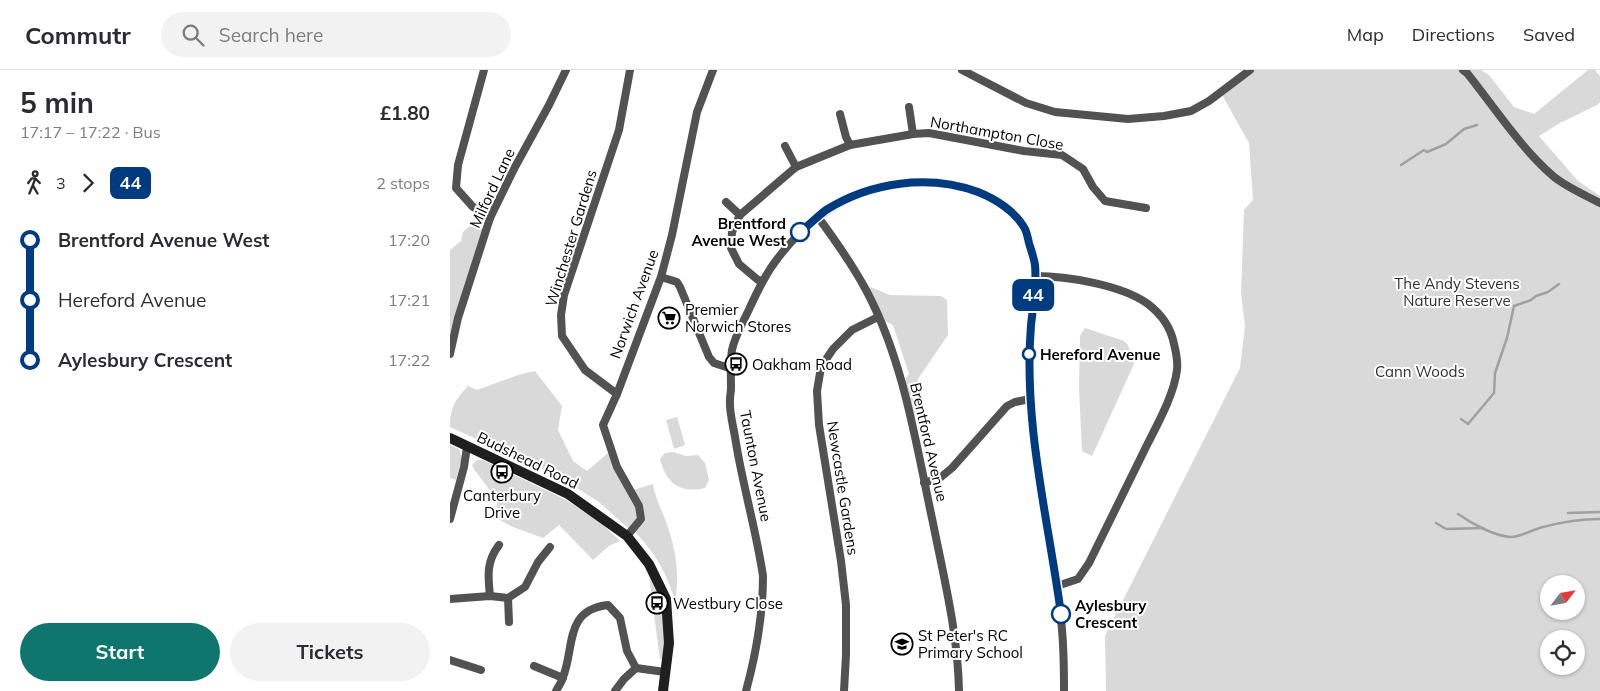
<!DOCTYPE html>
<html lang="en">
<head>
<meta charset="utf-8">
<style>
	:root { --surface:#fff; --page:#f2f2f3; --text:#2b2b33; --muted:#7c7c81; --line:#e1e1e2; --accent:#0f766e }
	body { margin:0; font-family:Mulish,sans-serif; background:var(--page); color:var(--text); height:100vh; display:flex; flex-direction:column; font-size:19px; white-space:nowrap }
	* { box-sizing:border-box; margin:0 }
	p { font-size:16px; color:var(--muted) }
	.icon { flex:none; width:28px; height:28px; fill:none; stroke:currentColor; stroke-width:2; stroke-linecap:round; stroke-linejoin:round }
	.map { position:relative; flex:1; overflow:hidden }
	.panel { display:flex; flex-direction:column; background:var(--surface); width:450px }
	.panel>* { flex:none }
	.badge { padding:0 10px; border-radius:8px; font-size:18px; line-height:32px }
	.needle { width:32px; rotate:59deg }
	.buttons { position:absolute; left:1090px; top:505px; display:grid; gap:10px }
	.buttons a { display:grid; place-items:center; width:45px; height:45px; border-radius:50%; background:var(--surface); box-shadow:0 1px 4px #0004; font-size:25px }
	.map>.badge { position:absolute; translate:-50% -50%; box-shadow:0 0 0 2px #fff }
	.legs { display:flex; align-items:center; gap:8px; height:55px; padding:0 20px; font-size:16px }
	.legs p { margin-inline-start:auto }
	.headline { display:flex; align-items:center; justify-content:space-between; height:85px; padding:0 20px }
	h1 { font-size:28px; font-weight:700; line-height:38px }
	.cta { display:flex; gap:10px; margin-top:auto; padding:10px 20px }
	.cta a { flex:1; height:58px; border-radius:30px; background:var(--accent); color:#fff; font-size:20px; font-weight:700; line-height:58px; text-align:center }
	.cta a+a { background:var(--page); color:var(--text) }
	ul { padding:0 20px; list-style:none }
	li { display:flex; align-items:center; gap:18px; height:60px; font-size:19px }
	li i { display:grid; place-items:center; width:8px; height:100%; margin:0 6px; background:currentColor }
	li i::after { content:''; width:12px; height:12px; margin:-6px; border:4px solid; border-radius:50%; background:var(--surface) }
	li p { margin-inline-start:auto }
	li:first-child i { background:linear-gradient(#0000 50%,currentColor 0) }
	li:last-child i { background:linear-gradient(currentColor 50%,#0000 0) }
	header { display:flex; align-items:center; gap:30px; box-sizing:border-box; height:70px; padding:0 25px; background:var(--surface); border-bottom:1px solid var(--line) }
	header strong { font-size:24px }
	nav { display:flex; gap:28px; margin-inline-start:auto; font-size:18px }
	.search { width:350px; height:45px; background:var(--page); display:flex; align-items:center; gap:12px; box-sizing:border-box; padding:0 18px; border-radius:28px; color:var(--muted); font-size:19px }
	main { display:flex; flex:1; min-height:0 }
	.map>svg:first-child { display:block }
	.green { fill:#d9d9d9; fill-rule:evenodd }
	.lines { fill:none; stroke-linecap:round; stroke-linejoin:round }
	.stream { stroke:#a0a0a0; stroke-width:2.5 }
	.street { stroke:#525252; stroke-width:8 }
	.secondary { stroke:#1f1f1f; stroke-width:10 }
	.line-1-casing { stroke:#fff; stroke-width:11 }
	.line-1 { stroke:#003b80; stroke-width:8 }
	.stop-1-dot { fill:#fff; stroke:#003b80; stroke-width:2.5 }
	.labels { text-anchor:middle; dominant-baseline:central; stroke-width:4; stroke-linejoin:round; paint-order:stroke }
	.street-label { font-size:15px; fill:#000; stroke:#fff }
	.stop-label { font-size:15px; font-weight:bold; fill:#000; stroke:#fff; text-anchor:start }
	.park-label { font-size:15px; fill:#303030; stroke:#fff }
	.poi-label { font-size:15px; fill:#000; stroke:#fff; text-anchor:start }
</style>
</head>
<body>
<header>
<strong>Commutr</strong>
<div class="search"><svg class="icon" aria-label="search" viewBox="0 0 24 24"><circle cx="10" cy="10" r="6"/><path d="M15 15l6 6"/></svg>Search here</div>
<nav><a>Map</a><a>Directions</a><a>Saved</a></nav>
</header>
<main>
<section class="panel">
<div class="headline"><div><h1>5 min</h1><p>17:17 – 17:22 · Bus</p></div><b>£1.80</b></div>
<div class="legs"><svg class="icon" aria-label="walk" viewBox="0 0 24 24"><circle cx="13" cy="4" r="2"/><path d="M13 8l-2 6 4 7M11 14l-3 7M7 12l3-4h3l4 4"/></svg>3<svg class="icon" aria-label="forward" viewBox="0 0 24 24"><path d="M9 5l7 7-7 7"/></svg><b class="badge" style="background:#003b80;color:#fff">44</b><p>2 stops</p></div>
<ul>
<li><i style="color:#003b80"></i><b>Brentford Avenue West</b><p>17:20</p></li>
<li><i style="color:#003b80"></i><span>Hereford Avenue</span><p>17:21</p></li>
<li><i style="color:#003b80"></i><b>Aylesbury Crescent</b><p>17:22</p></li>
</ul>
<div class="cta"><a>Start</a><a>Tickets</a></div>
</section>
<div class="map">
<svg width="1150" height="621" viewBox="0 0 1150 621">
	<rect width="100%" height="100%" fill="#fff"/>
	<g class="green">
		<path d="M803 0H1031L1039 5 1064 37 1084 44 1138 0H1145L1150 6V32L1147 35 1110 53 1089 66 1128 111 1150 126V621H656L655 566 790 298 795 256 791 223 794 140 803 130 799 73 771 23ZM1099 514H1126V541H1099ZM1099 569H1126V596H1099Z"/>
		<polygon points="28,149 34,163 0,273 0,180 11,171 13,162"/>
		<polygon points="418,217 423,218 440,225 491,226 497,230 498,265 468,309 465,354 454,312 459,304 443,255 433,250"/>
		<polygon points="635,258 674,271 678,275 684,294 642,386 632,381 629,318 630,266"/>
		<path d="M85 301 112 336 108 360 123 391 137 401 158 383 187 437 189 448 179 459 149 432 106 405 0 357C0 338 5 330 18 316L27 320 68 305Z"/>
		<polygon points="227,347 235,375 224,379 216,350"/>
		<polygon points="0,375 9,379 12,388 6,410 0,408"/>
		<path d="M223 382 236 386 248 385 255 393 259 410 255 418C230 424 216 413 210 389L215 383Z"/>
		<polygon points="27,390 33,390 116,430 150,452 170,471 159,476 143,490 109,455 93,468 63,457 46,448 47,430 24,399 22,395"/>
		<path d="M203 414C205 426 209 434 213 444 224 470 231 503 225 530 215 500 206 484 184 461L193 449 183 420Z"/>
		<path d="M199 506C203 514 208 523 210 532 215 549 215 569 214 587L210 590Z"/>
	</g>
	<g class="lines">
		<g class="stream">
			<polyline points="951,95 974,80 977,82 996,74 1014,59 1027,55"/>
			<polyline points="1011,349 1018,354 1044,323 1045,303 1057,268 1064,236 1081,230 1086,226 1098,222 1109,214"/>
			<polyline points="1118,443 1150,442"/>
			<path d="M1008 444C1021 453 1044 466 1060 467 1068 468 1084 459 1093 457 1112 452 1130 449 1150 449"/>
			<polyline points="986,453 996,459 1033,458"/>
		</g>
		<g class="street">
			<polyline points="34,0 8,95 6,118 23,137 40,148"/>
			<polyline points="512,0 576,33 605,42 678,49 714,46 741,41 759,31 800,0"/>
			<path d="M1013 0 1017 3C1045 38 1069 76 1103 106 1116 117 1135 125 1150 133"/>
			<polyline points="459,37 463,64"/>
			<polyline points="390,44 396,67 400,75"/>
			<polyline points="335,76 346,97"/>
			<polyline points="276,132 290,145"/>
			<path d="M368 147C385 170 402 194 416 220 454 291 466 374 483 453 494 508 508 564 509 621"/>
			<path d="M585 206C617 206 672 215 698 234 711 244 721 258 724 274 726 282 728 292 727 300 724 325 707 355 696 377 677 416 658 455 639 493L628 509 607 516"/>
			<polyline points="211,207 227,212 230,217 259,287 264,293 279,298"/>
			<polyline points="312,211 308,210 289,194 281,178 282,162 290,145 346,97 400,75 463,64 479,63 574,81 612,85 633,99 643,117 655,131 696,138"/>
			<polyline points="0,284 8,248 40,148 65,97 99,35 116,0"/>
			<polyline points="167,324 135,300 112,266 111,245 114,225 169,60 180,0"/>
			<polyline points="474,413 491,407 502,398 557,336 565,332 580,329"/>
			<polyline points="0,449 14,397 17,377"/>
			<polyline points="177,466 191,449 189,436 167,397 153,355 167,324 211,207 222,165 247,42 263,0"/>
			<path d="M40 526C38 506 36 492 49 475"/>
			<polyline points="58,528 59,552"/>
			<polyline points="0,529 40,526 58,528 75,517 88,492 100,477"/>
			<polyline points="0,590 31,600"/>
			<polyline points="84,596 113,608"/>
			<polyline points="186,598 215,602"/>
			<path d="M106 621C108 617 112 612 113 607 125 577 114 540 158 535L170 548 177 581 186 598"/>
			<polyline points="165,621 174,609 186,598"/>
			<path d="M296 621C306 584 313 544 313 506 306 459 292 413 285 367 283 355 279 341 280 329 280 325 281 322 281 318 281 305 280 293 282 280 285 265 295 249 301 235 308 220 315 205 325 192 369 131 441 98 515 118 537 124 567 139 576 161 592 197 581 237 579 274 575 368 603 458 611 550 614 574 614 597 614 621"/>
			<polyline points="394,621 396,585 396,535 391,491 369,355 367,321 371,297 383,279 402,260 428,247"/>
		</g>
		<polyline class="secondary" points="0,368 118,424 177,466 199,494 216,529 219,573 213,621"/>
	</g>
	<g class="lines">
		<g class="line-1-casing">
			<path id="line-1" d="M350 162C359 155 367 147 376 140 421 112 478 104 528 122 546 129 566 142 575 159 577 163 578 169 579 173 581 180 584 188 585 195 587 215 583 236 581 255 573 353 598 448 611 544"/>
		</g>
		<use href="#line-1" class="line-1"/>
	</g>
	<defs>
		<g id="supermarket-ring" transform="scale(1.125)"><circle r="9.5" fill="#fff" stroke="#000" stroke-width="1.5"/><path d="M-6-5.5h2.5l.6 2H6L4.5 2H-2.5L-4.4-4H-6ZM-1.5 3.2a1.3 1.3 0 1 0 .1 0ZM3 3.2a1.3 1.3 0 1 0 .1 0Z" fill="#000"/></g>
		<g id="bus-ring" transform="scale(1.125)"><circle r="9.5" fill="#fff" stroke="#000" stroke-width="1.5"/><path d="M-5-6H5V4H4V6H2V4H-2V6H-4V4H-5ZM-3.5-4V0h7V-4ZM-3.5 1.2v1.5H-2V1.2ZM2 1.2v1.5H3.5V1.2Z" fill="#000"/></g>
		<g id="school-ring" transform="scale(1.125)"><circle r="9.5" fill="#fff" stroke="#000" stroke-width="1.5"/><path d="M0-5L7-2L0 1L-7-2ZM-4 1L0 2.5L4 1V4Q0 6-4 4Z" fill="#000"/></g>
	</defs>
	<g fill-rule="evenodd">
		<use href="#supermarket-ring" x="219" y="248"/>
		<use href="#bus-ring" x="286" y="294"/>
		<use href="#bus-ring" x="52" y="402"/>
		<use href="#bus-ring" x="207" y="533"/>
		<use href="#school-ring" x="452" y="574"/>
	</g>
	<g class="stop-1-dot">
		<circle cx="350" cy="162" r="9"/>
		<circle cx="579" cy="284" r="6"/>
		<circle cx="611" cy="544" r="9"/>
	</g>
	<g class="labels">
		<g class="street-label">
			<text transform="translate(547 63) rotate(10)">Northampton Close</text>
			<text transform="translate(42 118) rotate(-65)">Milford Lane</text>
			<text transform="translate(121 168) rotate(-73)">Winchester Gardens</text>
			<text transform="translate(184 234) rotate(-70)">Norwich Avenue</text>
			<text transform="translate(479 372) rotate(77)">Brentford Avenue</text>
			<text transform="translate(78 390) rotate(26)">Budshead Road</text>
			<text transform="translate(306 396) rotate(79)">Taunton Avenue</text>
			<text transform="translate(393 418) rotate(81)">Newcastle Gardens</text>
		</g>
		<g class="stop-label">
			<text x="336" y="153" text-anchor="end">Brentford<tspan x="336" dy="17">Avenue West</tspan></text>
			<text x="590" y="284">Hereford Avenue</text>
			<text x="625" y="535">Aylesbury<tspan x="625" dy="17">Crescent</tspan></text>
		</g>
		<g class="park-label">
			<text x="1007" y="213">The Andy Stevens<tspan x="1007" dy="17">Nature Reserve</tspan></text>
			<text x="970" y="301">Cann Woods</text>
		</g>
		<g class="poi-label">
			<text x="235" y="239">Premier<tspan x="235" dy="17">Norwich Stores</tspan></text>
			<text x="302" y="294">Oakham Road</text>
			<text x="52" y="425" text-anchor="middle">Canterbury<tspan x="52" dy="17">Drive</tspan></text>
			<text x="223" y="533">Westbury Close</text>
			<text x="468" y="565">St Peter's RC<tspan x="468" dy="17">Primary School</tspan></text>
		</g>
	</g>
</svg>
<div class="buttons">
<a><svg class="needle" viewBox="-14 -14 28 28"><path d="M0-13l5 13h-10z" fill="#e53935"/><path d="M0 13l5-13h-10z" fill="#7c7c81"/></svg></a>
<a><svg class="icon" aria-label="locate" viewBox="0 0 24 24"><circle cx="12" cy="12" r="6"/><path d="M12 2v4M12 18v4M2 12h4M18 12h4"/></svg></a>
</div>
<b class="badge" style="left:583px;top:225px;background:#003b80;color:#fff">44</b>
</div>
</main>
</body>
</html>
